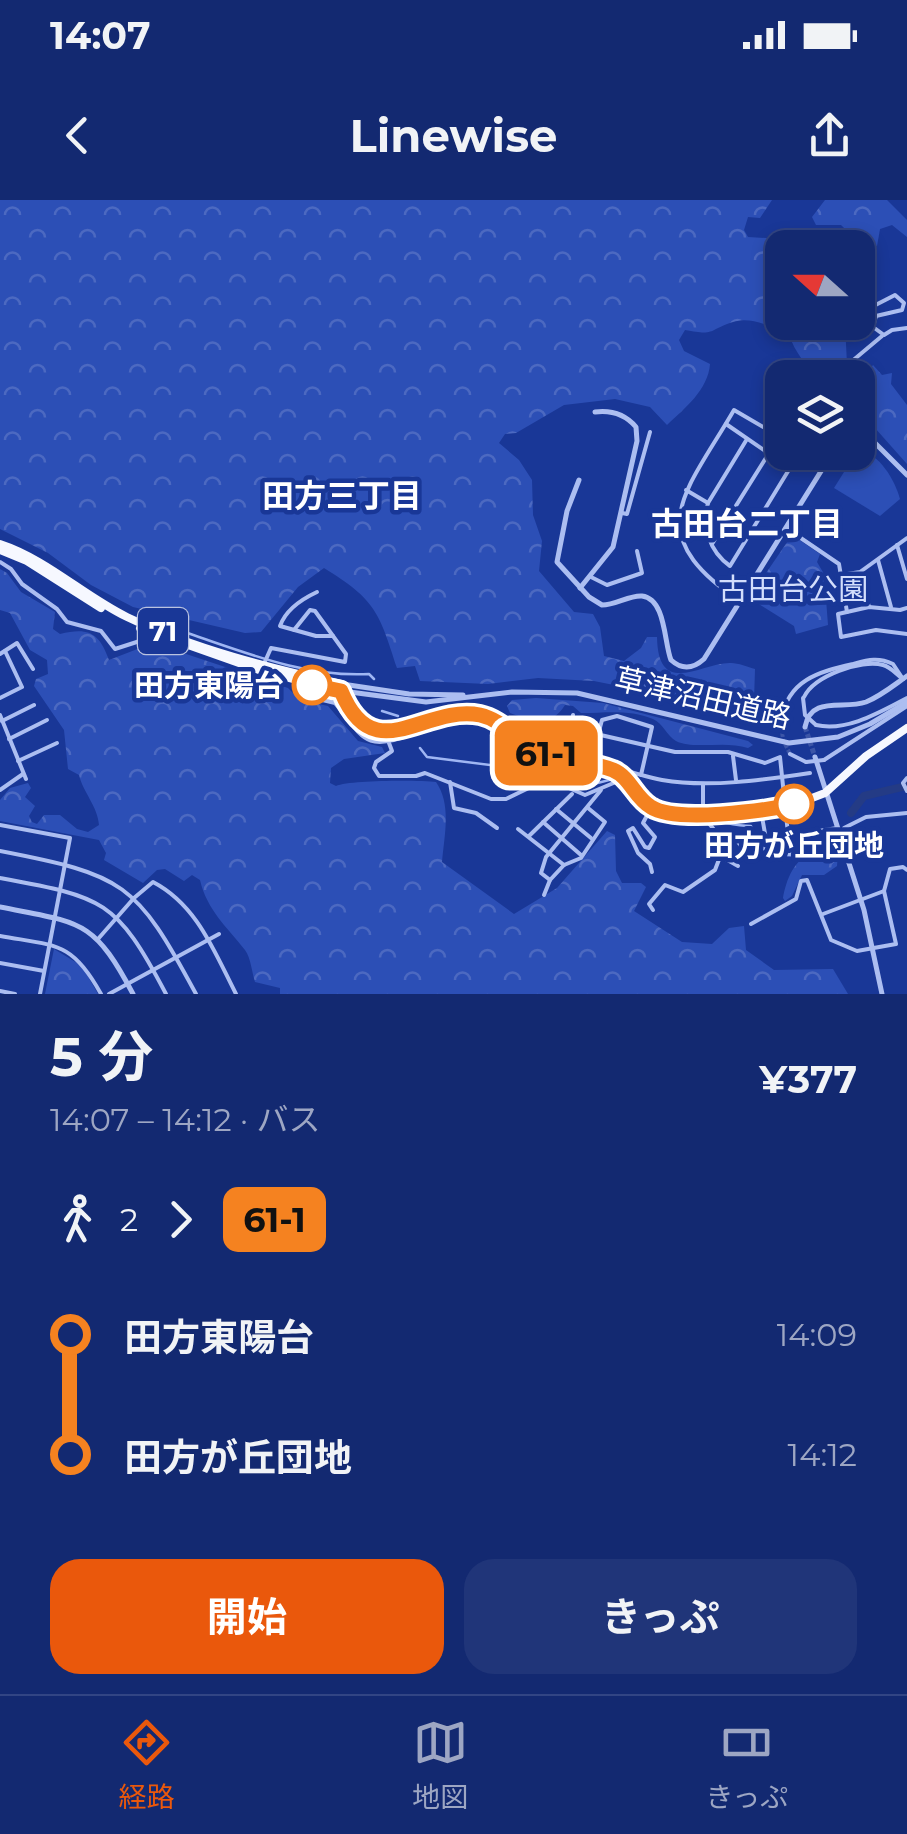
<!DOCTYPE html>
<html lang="ja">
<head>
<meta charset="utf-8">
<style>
	:root { --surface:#132971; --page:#203579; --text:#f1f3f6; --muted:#9da6c3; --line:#324584; --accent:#ea580c }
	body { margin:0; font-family:Montserrat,"Noto Sans JP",sans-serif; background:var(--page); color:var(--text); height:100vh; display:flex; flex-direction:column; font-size:38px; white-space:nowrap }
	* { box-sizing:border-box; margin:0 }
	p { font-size:32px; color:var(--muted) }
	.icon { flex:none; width:55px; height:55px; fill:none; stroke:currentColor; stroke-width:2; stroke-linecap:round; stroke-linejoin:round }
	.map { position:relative; height:794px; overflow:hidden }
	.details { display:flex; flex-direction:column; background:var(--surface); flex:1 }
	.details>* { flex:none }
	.badge { padding:0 20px; border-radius:15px; font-size:35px; line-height:65px }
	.needle { width:65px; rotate:291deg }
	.controls { position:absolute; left:765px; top:30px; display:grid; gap:20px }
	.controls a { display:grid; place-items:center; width:110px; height:110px; border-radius:20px; background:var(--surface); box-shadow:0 5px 15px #0003,0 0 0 2px var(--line); font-size:50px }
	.map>.badge { position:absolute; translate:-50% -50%; box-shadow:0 0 0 5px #fff }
	.legs { display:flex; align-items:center; gap:15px; height:110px; padding:0 50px; font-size:32px }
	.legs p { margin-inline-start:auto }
	.summary { display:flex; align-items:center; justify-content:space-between; height:170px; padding:0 50px }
	h1 { font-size:55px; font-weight:700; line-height:75px }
	.cta { display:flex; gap:20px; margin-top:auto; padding:20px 50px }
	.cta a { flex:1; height:115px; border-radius:30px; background:var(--accent); color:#fff; font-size:40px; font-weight:700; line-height:115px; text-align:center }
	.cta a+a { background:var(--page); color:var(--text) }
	ul { padding:0 50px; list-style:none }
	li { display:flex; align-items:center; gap:35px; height:120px; font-size:38px }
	li i { display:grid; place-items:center; width:15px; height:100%; margin:0 12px; background:currentColor }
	li i::after { content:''; width:25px; height:25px; margin:-12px; border:8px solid; border-radius:50%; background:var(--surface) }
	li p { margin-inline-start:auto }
	li:first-child i { background:linear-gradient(#0000 50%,currentColor 0) }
	li:last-child i { background:linear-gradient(currentColor 50%,#0000 0) }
	.status { display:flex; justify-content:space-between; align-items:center; height:70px; padding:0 50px; background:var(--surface); direction:ltr }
	.status svg { height:28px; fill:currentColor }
	header { display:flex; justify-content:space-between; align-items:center; height:130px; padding:0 50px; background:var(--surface); font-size:45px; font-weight:700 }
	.menu { display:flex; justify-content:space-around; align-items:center; height:140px; border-top:2px solid var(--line); background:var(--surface); font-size:28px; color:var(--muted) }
	.menu a { display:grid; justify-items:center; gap:5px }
	.menu .selected { color:var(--accent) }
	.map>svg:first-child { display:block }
	.forest { fill:url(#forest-crowns) }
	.pitch { fill:#2c4fb6 }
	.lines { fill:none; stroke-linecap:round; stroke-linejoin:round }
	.stream { stroke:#9fb6f3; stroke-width:2.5 }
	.river { stroke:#243b85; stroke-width:8 }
	.minor-tunnel { stroke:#3c55a7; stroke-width:4; stroke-dasharray:4 2; stroke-linecap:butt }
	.tertiary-tunnel { stroke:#3c55a7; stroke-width:5; stroke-dasharray:5 2.5; stroke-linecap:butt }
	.minor { stroke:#acbef1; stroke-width:4 }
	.tertiary { stroke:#acbef1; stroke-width:5 }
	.primary { stroke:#f6f8ff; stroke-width:8 }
	.minor-bridge { stroke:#acbef1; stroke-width:4 }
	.line-1-casing { stroke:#fff; stroke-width:22 }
	.line-1 { stroke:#f58220; stroke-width:15 }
	.stop-1-dot { fill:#fff; stroke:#f58220; stroke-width:5 }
	.labels { text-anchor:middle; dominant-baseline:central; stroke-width:9; stroke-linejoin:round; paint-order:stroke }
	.shield { fill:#193797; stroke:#bac3e0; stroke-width:2.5 }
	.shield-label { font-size:28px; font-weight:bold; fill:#fff }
	.park-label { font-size:30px; fill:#d3defc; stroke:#193797 }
	.stop-label { font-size:30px; font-weight:bold; fill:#fff; stroke:#193797; text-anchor:end }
	.street-label { font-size:30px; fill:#fff; stroke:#193797 }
	.neighbourhood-label { font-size:32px; font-weight:bold; fill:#fff; stroke:#193797 }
</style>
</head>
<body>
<div class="status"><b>14:07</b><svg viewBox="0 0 49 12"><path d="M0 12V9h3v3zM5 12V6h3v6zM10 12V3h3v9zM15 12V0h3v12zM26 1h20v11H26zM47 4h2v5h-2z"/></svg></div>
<header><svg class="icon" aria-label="back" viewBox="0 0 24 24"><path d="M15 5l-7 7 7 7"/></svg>Linewise<svg class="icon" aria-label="share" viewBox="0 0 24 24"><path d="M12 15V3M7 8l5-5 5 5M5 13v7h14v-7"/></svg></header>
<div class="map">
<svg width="907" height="794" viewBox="0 0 907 794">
	<defs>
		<pattern id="forest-crowns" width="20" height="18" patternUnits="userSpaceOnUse" patternTransform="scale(2.5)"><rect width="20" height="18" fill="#2c4fb6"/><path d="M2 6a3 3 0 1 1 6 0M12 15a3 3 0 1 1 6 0" fill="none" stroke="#4c69c1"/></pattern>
	</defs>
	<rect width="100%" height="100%" fill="#193797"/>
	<g class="forest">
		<path d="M0 0H772L760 18 748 17 744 30 748 37 816 41 818 47 782 48V122L845 123 847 165 859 171 854 177H811C806 161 794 152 790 136 773 127 752 116 733 122 708 130 716 136 685 130L679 140 684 151 710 164C708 190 685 208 667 225L650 207 615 199 564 205 516 233 505 234 499 243 519 260 532 280 533 315 542 341 539 371 574 412 593 414 600 427 604 456 624 461 641 448 647 437H657C658 499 702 462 731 463 738 463 748 467 755 469L754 500 766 521 754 522 649 492 594 481 538 478 488 484 420 481 415 466 397 468C379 412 376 400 324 368L298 387 261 432 245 433 133 407 91 385 48 353 0 329Z"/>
		<path d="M825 0H887L907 20V37L892 25 880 29 877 46C862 50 852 35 841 25H816L812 17Z"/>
		<polygon points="873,165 882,175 892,173 891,184 907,205 907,264 867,219 858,221 858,189"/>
		<polygon points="792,335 820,354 817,362 824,374 828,425 796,434 794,426 749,398"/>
		<path d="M0 369 7 373 21 392 55 412 53 429 60 434C88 427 99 432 109 460L153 443 288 488 300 500 328 506 358 541 382 547 385 553 344 559 331 568 330 583 336 586C350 580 418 580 436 582 452 605 444 636 442 662L514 714 557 688 607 631 615 635 616 671 622 683H641L646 687 634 711 682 742 712 744 729 728 744 726 746 750 774 770 833 769 848 794H280V788L255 782C252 773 251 758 245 750 227 727 207 710 200 680L192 675 184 681 165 669 157 670 143 683 104 660 106 653 99 640 0 621V600L10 588 28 583 31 588 25 597 35 606 29 616 32 622 37 624 44 615H60L77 629 88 632 99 625C98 607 83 592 79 575L68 569 64 530 34 486 36 479 48 474 47 460 30 450 10 413 0 410Z"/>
		<path d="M536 498 603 503 748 541 753 545 748 548C725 540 694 550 676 541 667 536 663 523 653 519 630 509 605 513 581 513L573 506 565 505C551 528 532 521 510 513L507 506 512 500Z"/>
		<path d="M838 651 837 666 824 675H802L792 696 785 701 783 698C786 681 794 657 814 654 824 653 828 656 838 651Z"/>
		<polygon points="54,749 82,766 98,794 45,794"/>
	</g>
	<path class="pitch" d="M859 248C880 256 894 278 900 299L880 316 834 288Z"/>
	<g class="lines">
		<g class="stream">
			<path d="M172 428C235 448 301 478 369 474L374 479"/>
			<polyline points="382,511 398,516"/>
			<polyline points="420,548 427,557 529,570 586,586 613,579"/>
			<path d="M629 592C652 628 673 616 710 620 725 622 736 626 751 626L756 636 769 645"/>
			<path d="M782 654C792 657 829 653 837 646"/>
		</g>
		<polyline class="river" points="851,613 864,596 907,586"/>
		<polyline class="minor-tunnel" points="781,521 783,540 790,554"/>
		<polyline class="tertiary-tunnel" points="805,527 815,557"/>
		<g class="minor">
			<polyline points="858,95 866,90 867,78"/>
			<polyline points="858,114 895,95 904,103 902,110 876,116 873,127 884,135 892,130 907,128"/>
			<polyline points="851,162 882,136"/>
			<path d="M726 224 790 268 730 366C709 351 702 327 708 303L747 239"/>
			<polyline points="806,252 825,265"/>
			<polyline points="686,290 708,303"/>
			<polyline points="622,313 627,314 650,232"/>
			<polyline points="786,328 839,364 847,412"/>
			<polyline points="712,344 769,253"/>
			<polyline points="897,345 907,379"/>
			<polyline points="878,360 891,407"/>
			<polyline points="0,362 11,369 22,384 57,409 67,422 101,431 115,449 146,439 153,432"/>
			<polyline points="860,373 869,407"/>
			<polyline points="841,375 860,372 907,338"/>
			<polyline points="591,377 607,385 642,373 637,351"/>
			<path d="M317 392C302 399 286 409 280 426L316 436H333"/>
			<path d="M740 401C638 333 686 293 734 210L782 238"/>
			<polyline points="907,408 900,410 869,407 838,414 841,437 876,430 907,434"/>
			<polyline points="0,454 17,443 33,469"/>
			<polyline points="263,466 271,448 345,462 346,454 315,411 310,410 294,430"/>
			<path d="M294 482V487L310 497 335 503C363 537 364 553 413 534L414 527"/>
			<path d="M804 497C814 476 861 459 883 465 891 467 896 474 903 479"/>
			<polyline points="0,498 22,487 5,451"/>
			<polyline points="0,515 26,579"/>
			<path d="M573 515 565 552C598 560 630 574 662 580 709 588 763 580 810 573"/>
			<path d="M781 520C788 480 818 472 853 464 868 460 878 457 893 464L903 479"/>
			<polyline points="2,521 34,505"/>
			<path d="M816 525C847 532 880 512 907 498"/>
			<polyline points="570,528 675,552 728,552 765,563 780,557 790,653"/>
			<polyline points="598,535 602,520 617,516 652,527 641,575"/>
			<polyline points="9,539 47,520"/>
			<polyline points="389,543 392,551 376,562 374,568 379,576 416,576 425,573 491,599 506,599 539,583 562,585 585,595 623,579"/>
			<polyline points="790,554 806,562"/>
			<polyline points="733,556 736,580"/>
			<polyline points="824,560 907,506"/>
			<polyline points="18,561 57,543"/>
			<polyline points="559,576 562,562"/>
			<polyline points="907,578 903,583 907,591"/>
			<polyline points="450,582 454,608 476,613 497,628"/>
			<polyline points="703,584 703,614"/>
			<polyline points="0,590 23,574"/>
			<polyline points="651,608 643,623 655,637 649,648 645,647 633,628 628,631 638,653 650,664 652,672"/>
			<polyline points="556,609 591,638"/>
			<path d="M761 611 766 639C786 656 814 655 835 638"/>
			<polyline points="709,615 708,622 722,640 724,658 738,666"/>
			<polyline points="543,622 581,655"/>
			<polyline points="0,625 70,638 40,794"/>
			<polyline points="844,628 866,617 907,613"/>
			<polyline points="518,629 564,665"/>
			<polyline points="529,636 572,594"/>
			<polyline points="788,636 837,628"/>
			<polyline points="720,638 732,633 741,646 770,649 773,646"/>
			<path d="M0 651C124 675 136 682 196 794"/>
			<path d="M0 678C103 697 116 699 166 794"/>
			<polyline points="550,680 541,673 546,657 601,590"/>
			<polyline points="544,695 550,680 564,665 581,658 605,622 588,608"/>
			<polyline points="653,710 649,704 665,685 683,692 715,670 723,649"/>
			<polyline points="823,714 884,691"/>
			<polyline points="751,724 796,699 801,681 807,680 831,740 857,751 896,744 884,691 890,669 903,667 907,670"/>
			<path d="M0 736C56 746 72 741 101 794"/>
			<path d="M98 739 134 698 153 682C197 705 214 751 236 794"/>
			<polyline points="0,763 44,771"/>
			<polyline points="0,791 15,794"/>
			<polyline points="109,794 219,734"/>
		</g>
		<g class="tertiary">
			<polyline points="858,233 870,238 907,275"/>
			<path d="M579 280 567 311 557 362 589 397 602 405C616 405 629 395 642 396 666 399 664 443 671 460 682 470 693 469 704 459L833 252"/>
			<path d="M580 388 613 347 637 241 636 227C625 214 611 210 595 212"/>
			<polyline points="342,484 409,494 463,495"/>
			<polyline points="342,491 426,502 512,492 577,493 789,543 838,537 870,524 907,502"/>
			<path d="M805 527C811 495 843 510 866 502 881 496 894 485 907 476"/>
			<polyline points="815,557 864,710 882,794"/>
			<path d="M0 707C80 723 93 718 133 794"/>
		</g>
		<g class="primary">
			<path d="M0 344C46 359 84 396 127 417 194 449 270 468 342 484L341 491 351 513 371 529 394 531 457 514 481 515 500 523 541 551 615 571 647 605 665 613 723 614 783 606 812 598 825 593 866 556 907 528"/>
			<polyline points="0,350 27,361 101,408"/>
			<polyline points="140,428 262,471 341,491"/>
		</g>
		<g class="minor-bridge">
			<polyline points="803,498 805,515 816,525"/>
			<polyline points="806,562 824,560"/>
		</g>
	</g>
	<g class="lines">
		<g class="line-1-casing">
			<path id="line-1" d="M312 485 341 491C374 571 424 504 480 515 503 520 517 541 539 550 562 560 589 561 613 570 630 577 635 598 651 607 675 623 765 611 794 604"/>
		</g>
		<use href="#line-1" class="line-1"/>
	</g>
	<g class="stop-1-dot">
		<circle cx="312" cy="485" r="18"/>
		<circle cx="794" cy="604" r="18"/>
	</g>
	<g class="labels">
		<rect class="shield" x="138" y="408" width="50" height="46" rx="8"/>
		<g class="shield-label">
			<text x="163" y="431">71</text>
		</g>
		<g class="park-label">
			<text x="793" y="389">古田台公園</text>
		</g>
		<g class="stop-label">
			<text x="284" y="485">田方東陽台</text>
			<text x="794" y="645" text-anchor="middle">田方が丘団地</text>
		</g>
		<g class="street-label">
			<text transform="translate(703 498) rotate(13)">草津沼田道路</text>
		</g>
		<g class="neighbourhood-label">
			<text x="342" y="295">田方三丁目</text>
			<text x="747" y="323">古田台二丁目</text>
		</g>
	</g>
</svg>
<div class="controls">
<a><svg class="needle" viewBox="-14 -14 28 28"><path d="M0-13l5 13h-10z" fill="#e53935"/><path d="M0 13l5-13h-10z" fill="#9da6c3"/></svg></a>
<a><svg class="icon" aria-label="layers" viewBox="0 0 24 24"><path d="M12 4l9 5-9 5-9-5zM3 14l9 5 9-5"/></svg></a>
</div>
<b class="badge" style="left:546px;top:553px;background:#f58220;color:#111">61-1</b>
</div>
<section class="details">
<div class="summary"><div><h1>5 分</h1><p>14:07 – 14:12 · バス</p></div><b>¥377</b></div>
<div class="legs"><svg class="icon" aria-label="walk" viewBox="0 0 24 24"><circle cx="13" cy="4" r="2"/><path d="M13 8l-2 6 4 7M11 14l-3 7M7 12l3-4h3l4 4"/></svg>2<svg class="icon" aria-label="forward" viewBox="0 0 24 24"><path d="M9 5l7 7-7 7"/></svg><b class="badge" style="background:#f58220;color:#111">61-1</b></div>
<ul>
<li><i style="color:#f58220"></i><b>田方東陽台</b><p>14:09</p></li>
<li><i style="color:#f58220"></i><b>田方が丘団地</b><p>14:12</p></li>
</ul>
<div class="cta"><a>開始</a><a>きっぷ</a></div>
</section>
<nav class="menu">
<a class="selected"><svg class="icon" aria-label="directions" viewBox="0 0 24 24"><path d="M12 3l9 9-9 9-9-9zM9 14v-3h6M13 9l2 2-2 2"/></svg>経路</a>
<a><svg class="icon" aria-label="map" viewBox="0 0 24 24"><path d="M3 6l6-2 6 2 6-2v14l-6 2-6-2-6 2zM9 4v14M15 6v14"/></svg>地図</a>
<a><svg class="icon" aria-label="tickets" viewBox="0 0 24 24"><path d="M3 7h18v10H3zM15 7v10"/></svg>きっぷ</a>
</nav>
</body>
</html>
